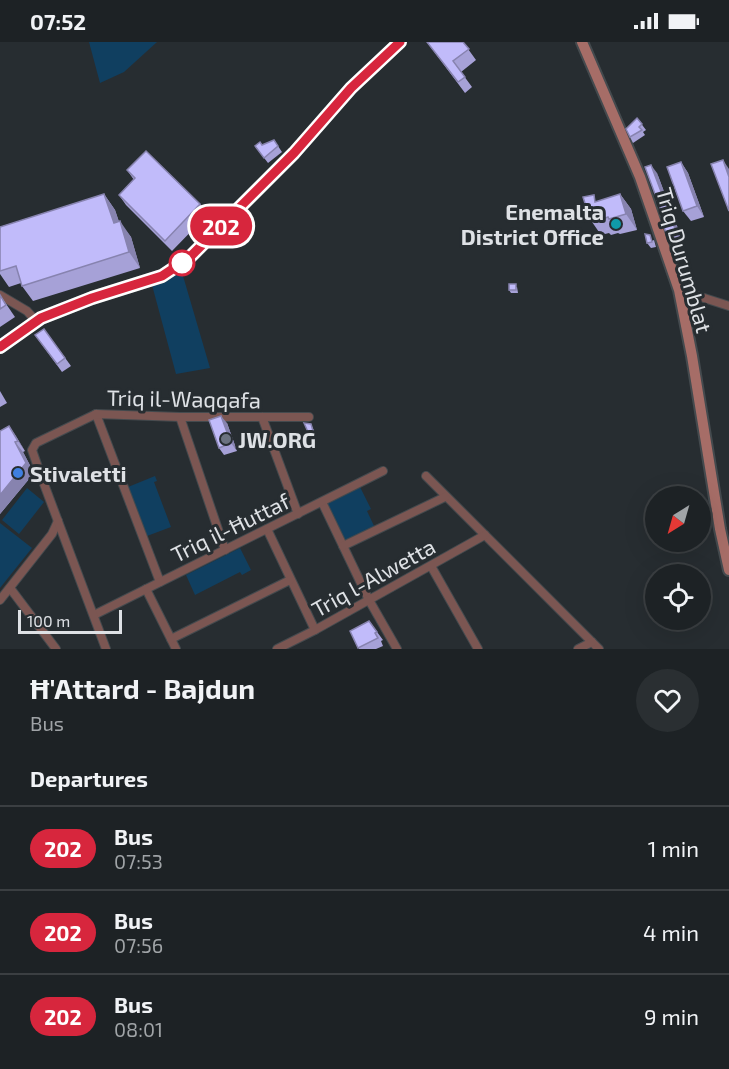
<!DOCTYPE html>
<html lang="en">
<head>
<meta charset="utf-8">
<style>
	:root { --surface:#1d2225; --page:#2a2f32; --text:#f1f3f6; --muted:#a0a4a7; --line:#3b3f42 }
	body { margin:0; font-family:"Exo 2",sans-serif; background:var(--page); color:var(--text); height:100vh; display:flex; flex-direction:column; font-size:22px; white-space:nowrap }
	* { box-sizing:border-box; margin:0 }
	p { font-size:20px; color:var(--muted) }
	.icon { flex:none; width:33px; height:33px; fill:none; stroke:currentColor; stroke-width:2; stroke-linecap:round; stroke-linejoin:round }
	.map { position:relative; height:607px; overflow:hidden }
	.details { display:flex; flex-direction:column; background:var(--surface); flex:1 }
	.details>* { flex:none }
	.badge { padding:0 12px; border-radius:20px; font-size:21px; line-height:39px }
	.needle { width:39px; rotate:217deg }
	.fabs { position:absolute; left:645px; top:444px; display:grid; gap:12px }
	.fabs a { display:grid; place-items:center; width:66px; height:66px; border-radius:50%; background:var(--surface); box-shadow:0 6px 24px #0002,0 0 0 2px var(--line); font-size:30px }
	.scale { position:absolute; left:18px; bottom:15px; width:104px; box-sizing:border-box; padding-left:6px; border:3px solid #dee1e5; border-top:0; font-size:16px; line-height:21px; white-space:nowrap; color:#dee1e5; -webkit-text-stroke:4px #272d31; paint-order:stroke }
	.map>.badge { position:absolute; translate:-50% -50%; box-shadow:0 0 0 3px #fff }
	h2 { padding:0 30px; font-size:22px; line-height:54px }
	.round { display:grid; place-items:center; flex:none; width:63px; height:63px; border-radius:32px; background:var(--page) }
	.summary { display:flex; align-items:center; justify-content:space-between; height:102px; padding:0 30px }
	h1 { font-size:28px; font-weight:700; line-height:45px }
	ul { padding:0; list-style:none }
	li { display:flex; align-items:center; gap:18px; height:84px; padding:0 30px; border-top:2px solid var(--line) }
	li div { flex:1 }
	li b { display:block; font-size:22px }
	li em { font-style:normal }
	li .badge { min-width:66px; font-weight:700; text-align:center }
	.status { display:flex; justify-content:space-between; align-items:center; height:42px; padding:0 30px; background:var(--surface); direction:ltr }
	.status svg { height:16px; fill:currentColor }
	.map>svg:first-child { display:block }
	.green { fill:#103f60 }
	.lines { fill:none; stroke-linecap:round; stroke-linejoin:round }
	.street-casing { stroke:#444a4e; stroke-width:10 }
	.secondary-casing { stroke:#444a4e; stroke-width:14 }
	.street { stroke:#7b5652; stroke-width:8 }
	.secondary { stroke:#a66d67; stroke-width:10 }
	.wall { fill:#a6a1d7 }
	.shaded-wall { fill:#8783af }
	.building { fill:#c1bbfa; stroke:#8783af; stroke-width:1.5 }
	.line-casing { stroke:#fff; stroke-width:14 }
	.line { stroke:#d7263d; stroke-width:9 }
	.culture-dot { fill:#0f9aa8; stroke:#272d31; stroke-width:2 }
	.stop-dot { fill:#fff; stroke:#d7263d; stroke-width:3 }
	.worship-dot { fill:#6b7280; stroke:#272d31; stroke-width:2 }
	.shop-dot { fill:#3f7fe0; stroke:#272d31; stroke-width:2 }
	.labels { text-anchor:middle; dominant-baseline:central; stroke-width:6; stroke-linejoin:round; paint-order:stroke }
	.poi-label { font-size:22px; font-weight:bold; fill:#dee1e5; stroke:#272d31; text-anchor:start }
	.street-label { font-size:22px; fill:#dee1e5; stroke:#272d31 }
</style>
</head>
<body>
<div class="status"><b>07:52</b><svg viewBox="0 0 49 12"><path d="M0 12V9h3v3zM5 12V6h3v6zM10 12V3h3v9zM15 12V0h3v12zM26 1h20v11H26zM47 4h2v5h-2z"/></svg></div>
<div class="map">
<svg width="729" height="607" viewBox="0 0 729 607">
	<rect width="100%" height="100%" fill="#272d31"/>
	<g class="green">
		<polygon points="89,0 157,0 124,30 100,41"/>
		<polygon points="181,227 210,326 176,332 152,243"/>
		<polygon points="155,434 157,439 154,440 171,485 147,494 128,445"/>
		<polygon points="360,445 371,467 367,469 375,486 346,500 327,461"/>
		<polygon points="27,446 44,460 19,492 2,478"/>
		<polygon points="0,481 32,506 0,546"/>
		<polygon points="240,506 251,528 242,533 240,530 195,553 186,533"/>
	</g>
	<g class="lines">
		<g class="street-casing">
			<g id="street">
				<polyline points="679,248 729,264"/>
				<polyline points="0,253 27,269 36,279"/>
				<polyline points="96,372 160,540"/>
				<polyline points="180,375 225,508"/>
				<polyline points="262,375 298,472"/>
				<polyline points="426,434 599,607"/>
				<polyline points="322,460 369,558 397,607"/>
				<polyline points="267,487 315,588"/>
				<polyline points="343,504 445,455"/>
				<polyline points="431,524 478,607"/>
				<polyline points="10,546 56,607"/>
				<polyline points="146,547 176,607"/>
				<polyline points="0,558 52,492 58,479"/>
				<polyline points="94,573 383,429"/>
				<polyline points="171,597 290,538"/>
				<polyline points="106,607 41,434 32,408 36,401 96,372 180,375 309,375"/>
				<polyline points="277,607 315,588 485,493"/>
				<polyline points="578,607 592,600"/>
			</g>
		</g>
		<g class="secondary-casing">
			<g id="secondary">
				<polyline points="582,0 640,135 679,248 692,314 720,487 729,528"/>
				<polyline points="0,305 41,276 92,256 162,234 189,216 294,111 351,46 400,0"/>
			</g>
		</g>
		<use href="#street" class="street"/>
		<use href="#secondary" class="secondary"/>
	</g>
	<g class="wall">
		<polygon points="427,0 463,0 476,18 461,30 472,45 465,51"/>
		<polygon points="637,76 646,88 643,90 645,93 633,101 630,95"/>
		<polygon points="274,98 282,110 268,121 255,104 262,103"/>
		<polygon points="681,120 688,131 704,175 691,179 683,169"/>
		<polygon points="127,128 200,162 208,172 172,209 126,163 119,153 134,138"/>
		<polygon points="657,131 683,200 673,204 668,196"/>
		<polygon points="104,152 115,168 119,180 131,195 140,226 33,259 22,244 21,241 9,245 0,232 0,185"/>
		<polygon points="620,152 631,167 637,188 620,192 618,191 611,193 609,191 601,193 590,177 598,159"/>
		<polygon points="654,198 656,205 651,206 647,201"/>
		<polygon points="517,245 518,251 511,251 509,248"/>
		<polygon points="0,253 15,275 0,285"/>
		<polygon points="44,287 71,324 62,330 35,293"/>
		<polygon points="0,349 7,361 0,365"/>
		<polygon points="227,381 237,409 224,413 219,406"/>
		<polygon points="311,382 315,391 309,393 308,390"/>
		<polygon points="9,384 25,409 23,410 34,431 0,472 0,389"/>
		<polygon points="369,579 383,598 381,599 383,604 376,607 359,607 350,589"/>
	</g>
	<g class="shaded-wall">
		<polygon points="723,118 729,127 729,135"/>
		<polygon points="681,120 688,131 704,175 697,164"/>
		<polygon points="651,123 657,131 683,200 677,192"/>
		<polygon points="104,152 115,168 125,197 114,181"/>
		<polygon points="620,152 631,167 637,188 626,172"/>
		<polygon points="120,179 131,195 140,226 129,210"/>
		<polygon points="221,374 227,381 237,409 231,401"/>
		<polygon points="9,384 16,394 25,409 18,399"/>
		<polygon points="15,400 23,410 34,431 0,472 0,453"/>
	</g>
	<g class="building">
		<polygon points="427,0 463,0 469,7 453,19 465,35 458,40"/>
		<polygon points="637,76 642,82 639,85 642,88 630,95 626,87"/>
		<polygon points="274,98 278,104 264,116 255,104 260,100 262,103"/>
		<polygon points="146,109 200,162 165,199 119,153 135,136 127,128"/>
		<polygon points="723,118 729,135 729,169 711,122"/>
		<polygon points="681,120 697,164 683,169 667,125"/>
		<polygon points="651,123 677,192 668,196 662,180 665,179 645,125"/>
		<polygon points="104,152 114,181 120,179 129,210 22,244 16,224 0,229 0,185"/>
		<polygon points="620,152 626,172 609,177 608,175 600,178 599,175 590,177 583,155 594,153 595,160"/>
		<polygon points="645,192 650,193 652,200 647,201"/>
		<rect x="509" y="242" width="7" height="6"/>
		<polygon points="0,253 6,263 0,267"/>
		<polygon points="44,287 65,316 57,322 35,293"/>
		<polygon points="221,374 231,401 219,406 209,378"/>
		<polygon points="304,381 311,382 313,389 308,390"/>
		<polygon points="9,384 18,399 15,400 26,421 0,453 0,389"/>
		<polygon points="369,579 377,590 375,591 378,596 358,606 350,589"/>
	</g>
	<g class="lines">
		<g class="line-casing">
			<polyline id="line" points="0,305 41,276 92,256 162,234 189,216 294,111 351,46 400,0"/>
		</g>
		<use href="#line" class="line"/>
	</g>
	<circle class="culture-dot" cx="616" cy="182" r="6"/>
	<circle class="stop-dot" cx="182" cy="221" r="12"/>
	<circle class="worship-dot" cx="226" cy="397" r="6"/>
	<circle class="shop-dot" cx="18" cy="431" r="6"/>
	<g class="labels">
		<g class="poi-label">
			<text x="604" y="169" text-anchor="end">Enemalta<tspan x="604" dy="25">District Office</tspan></text>
			<text x="238" y="397">JW.ORG</text>
			<text x="30" y="431">Stivaletti</text>
		</g>
		<g class="street-label">
			<text transform="translate(685 218) rotate(74)">Triq Durumblat</text>
			<text transform="translate(184 356) rotate(1)">Triq il-Waqqafa</text>
			<text transform="translate(230 485) rotate(-26)">Triq il-Ħuttaf</text>
			<text transform="translate(373 535) rotate(-29)">Triq l-Alwetta</text>
		</g>
	</g>
</svg>
<div class="fabs">
<a><svg class="needle" viewBox="-14 -14 28 28"><path d="M0-13l5 13h-10z" fill="#e53935"/><path d="M0 13l5-13h-10z" fill="#a0a4a7"/></svg></a>
<a><svg class="icon" aria-label="locate" viewBox="0 0 24 24"><circle cx="12" cy="12" r="6"/><path d="M12 2v4M12 18v4M2 12h4M18 12h4"/></svg></a>
</div>
<div class="scale">100 m</div>
<b class="badge" style="left:221px;top:184px;background:#d7263d;color:#fff">202</b>
</div>
<section class="details">
<div class="summary"><div><h1>Ħ'Attard - Bajdun</h1><p>Bus</p></div><a class="round"><svg class="icon" aria-label="heart" viewBox="0 0 24 24"><path d="M12 20l-8-8c-3-5 5-10 8-4 3-6 11-1 8 4z"/></svg></a></div>
<h2>Departures</h2>
<ul>
<li><span class="badge" style="background:#d7263d;color:#fff">202</span><div><b>Bus</b><p>07:53</p></div><em>1 min</em></li>
<li><span class="badge" style="background:#d7263d;color:#fff">202</span><div><b>Bus</b><p>07:56</p></div><em>4 min</em></li>
<li><span class="badge" style="background:#d7263d;color:#fff">202</span><div><b>Bus</b><p>08:01</p></div><em>9 min</em></li>
</ul>
</section>
</body>
</html>
